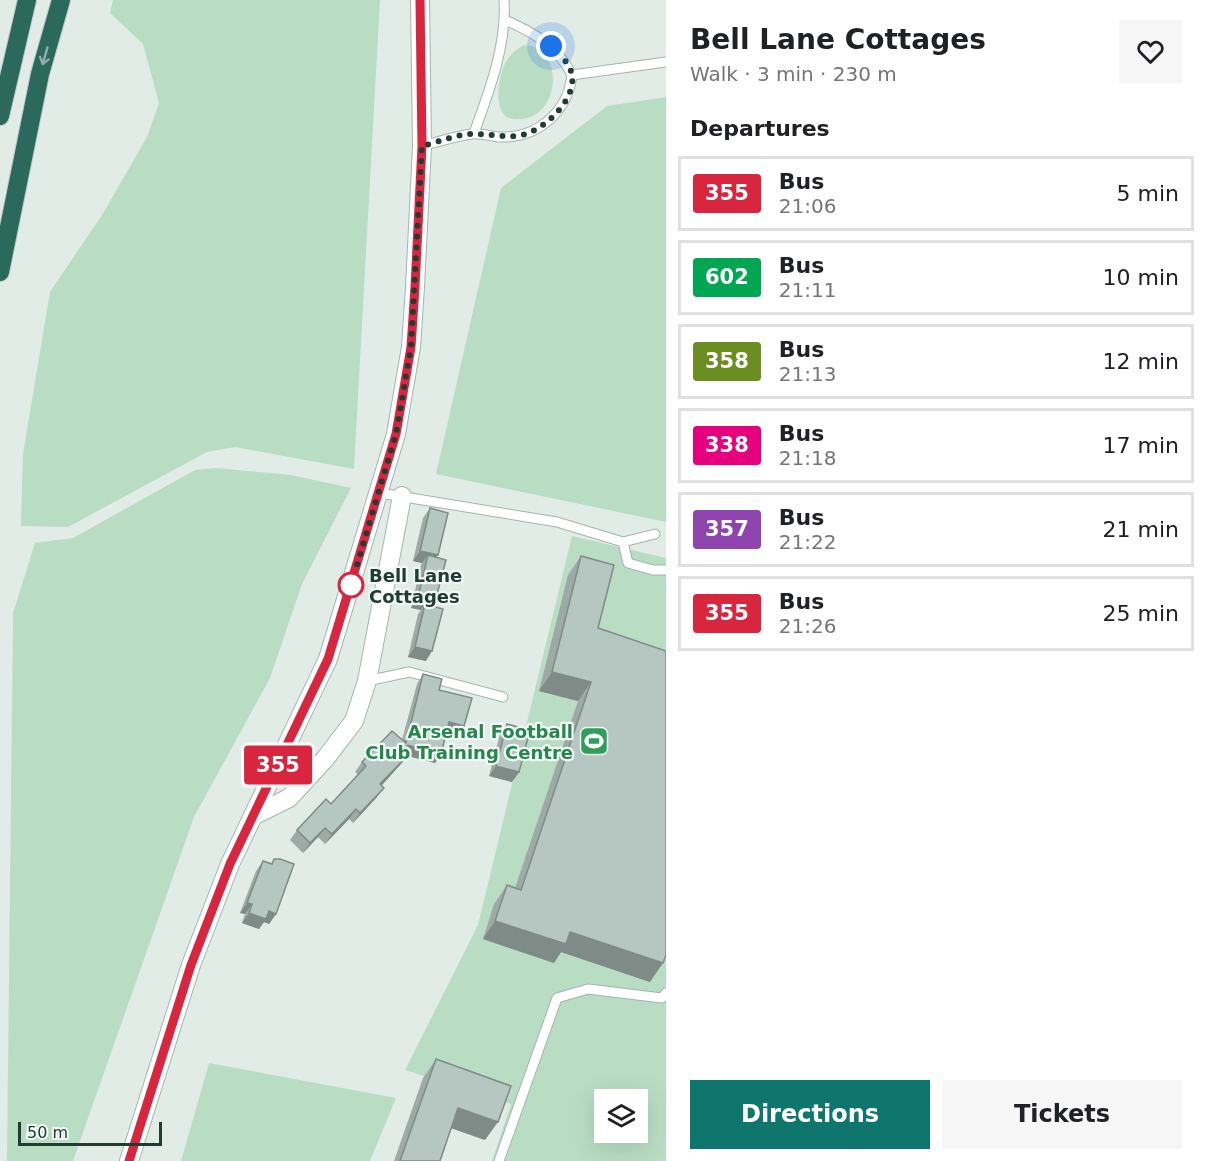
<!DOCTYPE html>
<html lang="en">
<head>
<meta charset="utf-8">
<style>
	:root { --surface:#fff; --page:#f6f6f6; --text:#202124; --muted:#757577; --line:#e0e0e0; --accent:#0f766e }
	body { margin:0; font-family:"DejaVu Sans",sans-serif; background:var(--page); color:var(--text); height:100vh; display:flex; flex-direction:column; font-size:22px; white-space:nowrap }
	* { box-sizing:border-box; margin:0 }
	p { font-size:20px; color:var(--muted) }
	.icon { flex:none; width:33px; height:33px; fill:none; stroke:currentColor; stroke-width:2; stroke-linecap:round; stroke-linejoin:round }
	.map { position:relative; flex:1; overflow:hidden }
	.side { display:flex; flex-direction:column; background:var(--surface); width:540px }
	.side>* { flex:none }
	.badge { padding:0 12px; border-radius:4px; font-size:21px; line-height:39px }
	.controls { position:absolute; left:594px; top:1089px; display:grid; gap:12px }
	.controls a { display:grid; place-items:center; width:54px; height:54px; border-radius:0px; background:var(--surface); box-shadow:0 6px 24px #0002; font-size:30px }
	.scale { position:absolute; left:18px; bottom:15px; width:144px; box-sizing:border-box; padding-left:6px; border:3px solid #213c35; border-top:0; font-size:16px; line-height:21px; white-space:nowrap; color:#213c35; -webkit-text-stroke:4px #f1f8f5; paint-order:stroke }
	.you { position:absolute; width:30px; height:30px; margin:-15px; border:4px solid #fff; border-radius:50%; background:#1a73e8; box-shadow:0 0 0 9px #1a73e833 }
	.map>.badge { position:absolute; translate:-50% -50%; box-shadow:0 0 0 3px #fff }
	h2 { padding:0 24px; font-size:22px; line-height:54px }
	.round { display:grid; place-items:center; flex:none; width:63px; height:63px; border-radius:0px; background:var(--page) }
	.head { display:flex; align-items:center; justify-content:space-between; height:102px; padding:0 24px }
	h1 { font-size:28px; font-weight:800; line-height:45px }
	.primary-button { display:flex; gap:12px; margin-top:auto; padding:12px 24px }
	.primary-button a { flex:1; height:69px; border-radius:0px; background:var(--accent); color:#fff; font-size:24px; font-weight:800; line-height:69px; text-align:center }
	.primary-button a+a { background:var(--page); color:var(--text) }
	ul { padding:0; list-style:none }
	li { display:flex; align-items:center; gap:18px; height:75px; margin:0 12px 9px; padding:0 12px; border:3px solid var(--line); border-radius:0px }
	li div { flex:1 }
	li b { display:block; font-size:22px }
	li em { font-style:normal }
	li .badge { min-width:66px; font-weight:700; text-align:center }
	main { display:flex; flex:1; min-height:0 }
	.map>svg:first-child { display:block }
	.green { fill:#b9ddc3; fill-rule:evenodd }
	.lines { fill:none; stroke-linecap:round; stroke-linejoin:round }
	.lane-casing { stroke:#a4b4ae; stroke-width:11 }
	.street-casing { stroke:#a4b4ae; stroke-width:20 }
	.secondary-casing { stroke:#9fb8af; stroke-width:20 }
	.highway-casing { stroke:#c1c8c6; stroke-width:20 }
	.lane { stroke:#fff; stroke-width:9 }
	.street { stroke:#fff; stroke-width:18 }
	.secondary { stroke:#fff; stroke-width:18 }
	.highway { stroke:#2c695d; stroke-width:18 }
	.wall { fill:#9daaa5 }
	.shaded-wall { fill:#7f8b86 }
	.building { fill:#b6c6c0; stroke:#7f8b86; stroke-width:1.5 }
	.oneway { stroke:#8eb0a9 }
	.line-casing { stroke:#fff; stroke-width:14 }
	.line { stroke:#d7263d; stroke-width:9 }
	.walk { stroke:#213c35; stroke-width:6; stroke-dasharray:0 10.8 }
	.stop-dot { fill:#fff; stroke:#d7263d; stroke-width:3 }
	.labels { text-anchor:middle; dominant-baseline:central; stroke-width:4.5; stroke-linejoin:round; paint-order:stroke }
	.stop-label { font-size:18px; font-weight:bold; fill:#213c35; stroke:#f1f8f5; text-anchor:start }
	.leisure-label { font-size:18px; font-weight:bold; fill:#27864d; stroke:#f1f8f5; text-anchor:end }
</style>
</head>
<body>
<main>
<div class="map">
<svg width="666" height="1161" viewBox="0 0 666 1161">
	<rect width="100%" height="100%" fill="#e1ece7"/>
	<g class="green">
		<polygon points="113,0 380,0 354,469 235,447 207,452 68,527 21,526 23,454 50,292 102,215 147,137 159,103 143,44 110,13"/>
		<path d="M524 45C567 46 561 125 513 119 490 117 499 71 507 60 511 54 518 48 524 45Z"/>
		<polygon points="666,97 666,522 436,474 501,188 607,106"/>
		<polygon points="217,468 291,475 351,488 302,584 270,678 194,817 73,1161 7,1161 13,613 35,543 73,538 195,470"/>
		<path d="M572 536 666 558V1161H492L511 1104 405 1070 478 925ZM604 1100H638V1132H604Z"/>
		<polygon points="209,1063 396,1098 370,1161 181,1161"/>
	</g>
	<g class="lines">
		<g class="lane-casing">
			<g id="lane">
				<path d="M505 20C535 33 557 46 572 75L666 62"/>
				<path d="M474 133C489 92 507 45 504 0"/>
				<path d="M422 146C438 142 455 136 472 134 480 133 490 136 499 137 537 139 568 112 572 75"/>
				<polyline points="380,493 557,522 623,542 655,534"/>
				<polyline points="623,542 628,563 653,570 666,570"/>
				<polyline points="367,681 409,672 503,697"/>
				<polyline points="499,1161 557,998 588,989 662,998 666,993"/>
			</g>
		</g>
		<g class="street-casing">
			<polyline id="street" points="253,816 289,798 325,759 354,721 367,681 402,496"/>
		</g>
		<g class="secondary-casing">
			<polyline id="secondary" points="129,1161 191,965 230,864 328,659 396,434 411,347 415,287 422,146 420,0"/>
		</g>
		<g class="highway-casing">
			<g id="highway">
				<polyline points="0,116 27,0"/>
				<polyline points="0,272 40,74 61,0"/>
			</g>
		</g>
		<use href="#lane" class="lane"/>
		<use href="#street" class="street"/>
		<use href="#secondary" class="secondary"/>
		<use href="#highway" class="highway"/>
	</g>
	<g class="wall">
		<polygon points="430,508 436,558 435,602 433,606 426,661 408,657 418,614 421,610 411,608 421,565 422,563 413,561 423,518"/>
		<polygon points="581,556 598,628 650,982 561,952 554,963 483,939 494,904 507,885 515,888 578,701 539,691 568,575"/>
		<polygon points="423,674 439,690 458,736 446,733 441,754 435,763 408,756 382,785 377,797 353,823 349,819 325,844 318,837 303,853 290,840 297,830 331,804 359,775 355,772 362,762 402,740 417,684"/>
		<polygon points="507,724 519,772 512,782 489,776 500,734"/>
		<polygon points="274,859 276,914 269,924 264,922 259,929 242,923 245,914 240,913 256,871 263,861 271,864"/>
		<polygon points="436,1059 485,1140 451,1128 440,1161 394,1161 423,1078"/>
	</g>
	<g class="shaded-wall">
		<polygon points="420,551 438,555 431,565 428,555 422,563 413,561"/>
		<polygon points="418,598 435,602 429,612 425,604 421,610 411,608"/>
		<polygon points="415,647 432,651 426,661 408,657"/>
		<polygon points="552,672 591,682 578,701 539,691"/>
		<polygon points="449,722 464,726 458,736 442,732"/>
		<polygon points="407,745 441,754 435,763 408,756 374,794"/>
		<polygon points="496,766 519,772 512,782 489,776"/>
		<polygon points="384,788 377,797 353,823 360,813"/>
		<polygon points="356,809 349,819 325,844 332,834"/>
		<polygon points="325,828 318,837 303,853 310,843"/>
		<polygon points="247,903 252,904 245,914 240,913"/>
		<polygon points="269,911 276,914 269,924 264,922 259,929 242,923 249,913"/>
		<polygon points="495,921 570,932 663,963 650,982 561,952 554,963 483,939"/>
		<polygon points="458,1108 498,1122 485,1140 445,1126"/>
	</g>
	<g class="building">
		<polygon points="430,508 448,513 438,555 420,551"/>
		<polygon points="428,555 446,560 435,602 418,598"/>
		<polygon points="581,556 614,565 598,628 666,651 666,955 663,963 570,932 566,944 495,921 507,885 521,890 591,682 552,672"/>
		<polygon points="425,604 443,609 432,651 415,647"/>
		<polygon points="423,674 442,679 439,690 472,698 464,726 449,722 441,754 407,745 413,750 380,784 384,788 360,813 356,809 332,834 325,828 310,843 297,830 326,799 331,804 366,766 362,762 392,731 406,743"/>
		<polygon points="507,724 530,730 519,772 496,766"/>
		<polygon points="274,859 280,859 294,864 276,914 269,911 266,919 249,913 252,904 247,903 263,861 272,864"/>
		<polygon points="436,1059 511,1086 498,1122 458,1108 440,1161 400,1161"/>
	</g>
	<defs><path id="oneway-shaft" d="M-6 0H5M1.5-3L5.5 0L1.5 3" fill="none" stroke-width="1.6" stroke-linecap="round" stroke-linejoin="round" transform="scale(1.5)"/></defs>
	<use class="oneway" href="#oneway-shaft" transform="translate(45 56) rotate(106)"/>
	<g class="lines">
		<g class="line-casing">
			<polyline id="line" points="129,1161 191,965 230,864 328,659 396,434 411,347 415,287 422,146 420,0"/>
		</g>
		<use href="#line" class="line"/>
		<path class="walk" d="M351 585 396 434 411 347 422 146C439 142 459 133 476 134 493 134 510 139 526 134 547 127 576 99 572 75 570 64 559 53 551 46"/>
	</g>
	<defs>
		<g id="stadium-square" transform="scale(1.5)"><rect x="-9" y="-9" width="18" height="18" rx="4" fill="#2e9e5b" stroke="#f1f8f5"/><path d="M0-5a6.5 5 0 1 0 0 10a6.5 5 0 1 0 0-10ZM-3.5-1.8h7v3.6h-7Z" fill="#fff"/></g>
	</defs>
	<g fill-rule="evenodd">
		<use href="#stadium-square" x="594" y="741"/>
	</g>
	<circle class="stop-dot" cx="351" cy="585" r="12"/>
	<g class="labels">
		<g class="stop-label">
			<text x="369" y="575">Bell Lane<tspan x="369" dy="21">Cottages</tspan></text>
		</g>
		<g class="leisure-label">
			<text x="573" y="731">Arsenal Football<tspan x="573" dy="21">Club Training Centre</tspan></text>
		</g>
	</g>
</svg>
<div class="controls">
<a><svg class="icon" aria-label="layers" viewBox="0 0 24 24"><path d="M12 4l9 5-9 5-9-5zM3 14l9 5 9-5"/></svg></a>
</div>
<div class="scale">50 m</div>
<div class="you" style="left:551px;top:46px"></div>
<b class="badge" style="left:278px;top:765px;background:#d7263d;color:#fff">355</b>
</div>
<section class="side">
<div class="head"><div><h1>Bell Lane Cottages</h1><p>Walk · 3 min · 230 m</p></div><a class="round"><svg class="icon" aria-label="heart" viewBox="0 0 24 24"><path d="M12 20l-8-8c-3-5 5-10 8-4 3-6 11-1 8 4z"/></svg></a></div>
<h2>Departures</h2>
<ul>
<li><span class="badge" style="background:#d7263d;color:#fff">355</span><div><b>Bus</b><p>21:06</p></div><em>5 min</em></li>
<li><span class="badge" style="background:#00a651;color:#fff">602</span><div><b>Bus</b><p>21:11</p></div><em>10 min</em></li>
<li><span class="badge" style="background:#6b8e23;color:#fff">358</span><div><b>Bus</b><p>21:13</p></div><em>12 min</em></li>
<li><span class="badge" style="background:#e6007e;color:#fff">338</span><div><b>Bus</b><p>21:18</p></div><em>17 min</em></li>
<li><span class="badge" style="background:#8e44ad;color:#fff">357</span><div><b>Bus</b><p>21:22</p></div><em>21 min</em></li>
<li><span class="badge" style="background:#d7263d;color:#fff">355</span><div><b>Bus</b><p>21:26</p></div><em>25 min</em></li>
</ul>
<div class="primary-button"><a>Directions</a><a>Tickets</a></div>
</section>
</main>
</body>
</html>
